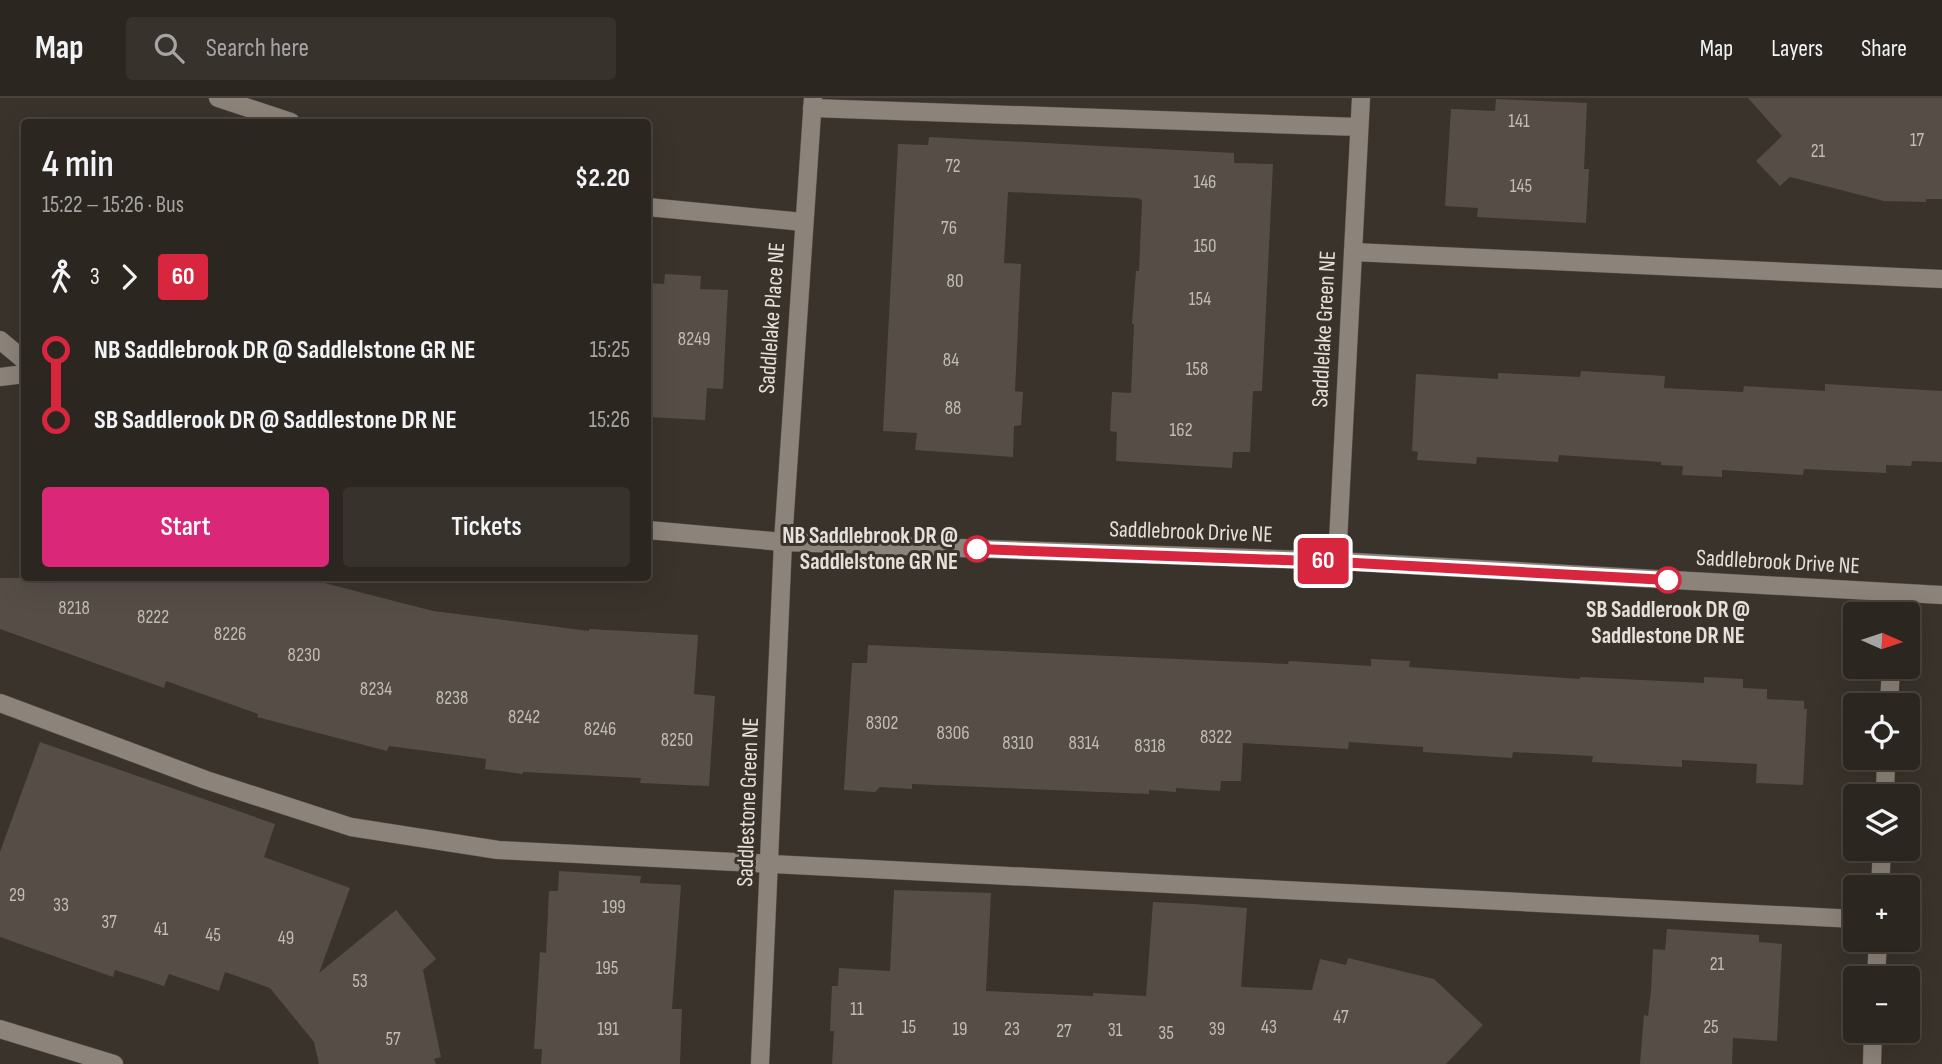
<!DOCTYPE html>
<html lang="en">
<head>
<meta charset="utf-8">
<style>
	:root { --surface:#2c2620; --page:#38322d; --text:#f1f3f6; --muted:#a6a5a5; --line:#48433e; --accent:#db2777 }
	body { margin:0; font-family:"Sofia Sans Condensed",sans-serif; background:var(--page); color:var(--text); height:100vh; display:flex; flex-direction:column; font-size:26px; white-space:nowrap }
	* { box-sizing:border-box; margin:0 }
	p { font-size:23px; color:var(--muted) }
	.icon { flex:none; width:38px; height:38px; fill:none; stroke:currentColor; stroke-width:2; stroke-linecap:round; stroke-linejoin:round }
	.map { position:relative; flex:1; overflow:hidden }
	.side { position:absolute; left:21px; top:21px; width:630px; height:462px; display:flex; flex-direction:column; background:var(--surface); border-radius:7px; box-shadow:0 7px 28px #0002,0 0 0 2px var(--line) }
	.side>* { flex:none }
	.badge { padding:0 14px; border-radius:5px; font-size:24px; line-height:46px }
	.needle { width:46px; rotate:93deg }
	.fabs { position:absolute; left:1843px; top:504px; display:grid; gap:14px }
	.fabs a { display:grid; place-items:center; width:77px; height:77px; border-radius:7px; background:var(--surface); box-shadow:0 7px 28px #0002,0 0 0 2px var(--line); font-size:35px }
	.map>.badge { position:absolute; translate:-50% -50%; box-shadow:0 0 0 4px #fff }
	.legs { display:flex; align-items:center; gap:10px; height:77px; padding:0 21px; font-size:23px }
	.legs p { margin-inline-start:auto }
	.headline { display:flex; align-items:center; justify-content:space-between; height:119px; padding:0 21px }
	h1 { font-size:38px; font-weight:600; line-height:52px }
	.cta { display:flex; gap:14px; margin-top:auto; padding:14px 21px }
	.cta a { flex:1; height:80px; border-radius:7px; background:var(--accent); color:#fff; font-size:28px; font-weight:600; line-height:80px; text-align:center }
	.cta a+a { background:var(--page); color:var(--text) }
	ul { padding:0 21px; list-style:none }
	li { display:flex; align-items:center; gap:24px; height:70px; font-size:26px }
	li i { display:grid; place-items:center; width:10px; height:100%; margin:0 9px; background:currentColor }
	li i::after { content:''; width:18px; height:18px; margin:-9px; border:5px solid; border-radius:50%; background:var(--surface) }
	li p { margin-inline-start:auto }
	li:first-child i { background:linear-gradient(#0000 50%,currentColor 0) }
	li:last-child i { background:linear-gradient(currentColor 50%,#0000 0) }
	header { display:flex; align-items:center; gap:42px; box-sizing:border-box; height:98px; padding:0 35px; background:var(--surface); border-bottom:2px solid var(--line) }
	header strong { font-size:33px }
	nav { display:flex; gap:38px; margin-inline-start:auto; font-size:24px }
	.search { width:490px; height:63px; background:var(--page); display:flex; align-items:center; gap:18px; box-sizing:border-box; padding:0 24px; border-radius:7px; color:var(--muted); font-size:26px }
	.map>svg:first-child { display:block }
	.building { fill:#564e46 }
	.lines { fill:none; stroke-linecap:round; stroke-linejoin:round }
	.service-casing { stroke:#58524b; stroke-width:19 }
	.minor-casing { stroke:#58524b; stroke-width:19 }
	.tertiary-casing { stroke:#58524b; stroke-width:19 }
	.service { stroke:#8c837a; stroke-width:18 }
	.minor { stroke:#8c837a; stroke-width:18 }
	.tertiary { stroke:#8c837a; stroke-width:18 }
	.line-1-casing { stroke:#fff; stroke-width:16 }
	.line-1 { stroke:#d7263d; stroke-width:10 }
	.stop-1-dot { fill:#fff; stroke:#d7263d; stroke-width:3.5 }
	.labels { text-anchor:middle; dominant-baseline:central; stroke-width:6; stroke-linejoin:round; paint-order:stroke }
	.number-label { font-size:19px; fill:#c1bcb6 }
	.street-label { font-size:23px; fill:#e5e0db; stroke:#3a332b }
	.stop-label { font-size:23px; font-weight:bold; fill:#e5e0db; stroke:#3a332b; text-anchor:end }
</style>
</head>
<body>
<header>
<strong>Map</strong>
<div class="search"><svg class="icon" aria-label="search" viewBox="0 0 24 24"><circle cx="10" cy="10" r="6"/><path d="M15 15l6 6"/></svg>Search here</div>
<nav><a>Map</a><a>Layers</a><a>Share</a></nav>
</header>
<div class="map">
<svg width="1942" height="966" viewBox="0 0 1942 966">
	<rect width="100%" height="100%" fill="#3a332b"/>
	<g class="building">
		<polygon points="1748,0 1942,0 1942,101 1926,101 1926,104 1884,103 1790,79 1780,88 1756,63 1782,38"/>
		<polygon points="1496,1 1587,5 1584,71 1589,71 1586,125 1477,119 1478,110 1445,108 1451,11 1495,13"/>
		<polygon points="929,39 1234,55 1234,65 1273,66 1262,293 1253,293 1250,354 1233,354 1232,370 1116,363 1117,334 1110,333 1112,294 1131,295 1134,226 1132,226 1136,173 1139,173 1142,102 1137,100 1008,94 1004,165 1021,166 1015,293 1023,294 1021,327 1014,328 1013,359 915,352 917,335 883,333 898,46 928,47"/>
		<polygon points="665,176 701,178 700,191 728,192 723,291 707,290 705,322 648,319 648,185 664,186"/>
		<polygon points="1581,273 1665,278 1664,290 1743,294 1744,288 1825,293 1825,286 1942,293 1942,364 1912,363 1911,368 1886,367 1886,375 1804,371 1803,377 1722,372 1722,379 1682,377 1683,368 1661,367 1661,364 1559,357 1558,364 1477,359 1476,366 1417,362 1418,354 1412,353 1416,276 1498,281 1498,275 1580,279"/>
		<polygon points="0,480 305,480 433,513 589,533 589,531 698,537 694,596 715,598 709,688 640,685 641,680 523,674 523,676 485,671 486,661 389,648 387,653 257,619 258,616 166,583 164,590 0,531"/>
		<polygon points="868,547 1288,566 1289,563 1371,568 1371,561 1410,563 1409,569 1580,581 1580,579 1704,585 1704,579 1743,581 1743,590 1767,591 1767,601 1804,603 1804,611 1807,611 1803,687 1756,685 1757,666 1682,662 1682,669 1592,664 1593,658 1513,654 1512,660 1423,654 1423,649 1349,644 1348,651 1243,645 1241,683 1221,683 1220,693 1176,690 1176,694 1149,692 1149,696 912,686 912,691 880,689 875,694 844,692 852,565 867,565"/>
		<polygon points="40,644 275,726 264,759 350,790 319,875 396,812 436,861 423,872 441,959 434,961 436,966 319,966 314,944 270,890 225,874 219,893 169,876 164,888 115,872 113,879 0,839 0,754"/>
		<polygon points="559,773 641,778 640,785 681,787 672,911 682,911 680,966 541,966 542,951 534,951 540,854 546,855 549,793 558,793"/>
		<polygon points="894,792 991,795 986,893 1093,898 1093,895 1146,898 1153,804 1194,806 1247,810 1241,889 1312,892 1320,861 1346,867 1348,860 1434,881 1483,927 1446,966 832,966 834,933 830,933 832,888 838,888 839,870 890,873"/>
		<polygon points="1667,831 1759,837 1759,844 1782,846 1777,943 1733,940 1732,966 1640,966 1644,917 1648,918 1651,892 1653,851 1665,852"/>
	</g>
	<g class="lines">
		<g class="service-casing">
			<g id="service">
				<polyline points="218,0 291,24"/>
				<polyline points="812,10 1359,29"/>
				<polyline points="648,109 803,124"/>
				<polyline points="1353,154 1942,181"/>
				<polyline points="0,605 206,682 351,729 498,752 1855,821"/>
			</g>
		</g>
		<g class="minor-casing">
			<g id="minor">
				<polyline points="1337,463 1361,0"/>
				<polyline points="1893,516 1894,495"/>
				<polyline points="1889,607 1891,569"/>
				<polyline points="1885,698 1886,660"/>
				<polyline points="1880,789 1882,751"/>
				<polyline points="1876,880 1878,842"/>
				<polyline points="0,931 114,966"/>
				<polyline points="760,966 783,444 813,0"/>
				<polyline points="1872,966 1873,933"/>
			</g>
		</g>
		<g class="tertiary-casing">
			<g id="tertiary">
				<polyline points="0,242 24,262"/>
				<polyline points="0,279 24,276"/>
				<polyline points="648,432 783,444 1337,463 1942,497"/>
			</g>
		</g>
		<use href="#service" class="service"/>
		<use href="#minor" class="minor"/>
		<use href="#tertiary" class="tertiary"/>
	</g>
	<g class="lines">
		<g class="line-1-casing">
			<polyline id="line-1" points="977,451 1337,464 1668,482"/>
		</g>
		<use href="#line-1" class="line-1"/>
	</g>
	<g class="stop-1-dot">
		<circle cx="977" cy="451" r="12"/>
		<circle cx="1668" cy="482" r="12"/>
	</g>
	<g class="labels">
		<g class="number-label">
			<text x="1519" y="23">141</text>
			<text x="1917" y="42">17</text>
			<text x="1818" y="53">21</text>
			<text x="953" y="68">72</text>
			<text x="1205" y="84">146</text>
			<text x="1521" y="88">145</text>
			<text x="949" y="130">76</text>
			<text x="1205" y="148">150</text>
			<text x="955" y="183">80</text>
			<text x="1200" y="201">154</text>
			<text x="694" y="241">8249</text>
			<text x="951" y="262">84</text>
			<text x="1197" y="271">158</text>
			<text x="953" y="310">88</text>
			<text x="1181" y="332">162</text>
			<text x="74" y="510">8218</text>
			<text x="153" y="519">8222</text>
			<text x="230" y="536">8226</text>
			<text x="304" y="557">8230</text>
			<text x="376" y="591">8234</text>
			<text x="452" y="600">8238</text>
			<text x="524" y="619">8242</text>
			<text x="882" y="625">8302</text>
			<text x="600" y="631">8246</text>
			<text x="953" y="635">8306</text>
			<text x="1216" y="639">8322</text>
			<text x="677" y="642">8250</text>
			<text x="1018" y="645">8310</text>
			<text x="1084" y="645">8314</text>
			<text x="1150" y="648">8318</text>
			<text x="17" y="797">29</text>
			<text x="61" y="807">33</text>
			<text x="614" y="809">199</text>
			<text x="109" y="824">37</text>
			<text x="161" y="831">41</text>
			<text x="213" y="837">45</text>
			<text x="286" y="840">49</text>
			<text x="1717" y="866">21</text>
			<text x="607" y="870">195</text>
			<text x="360" y="883">53</text>
			<text x="857" y="911">11</text>
			<text x="1341" y="919">47</text>
			<text x="909" y="929">15</text>
			<text x="1269" y="929">43</text>
			<text x="1711" y="929">25</text>
			<text x="608" y="931">191</text>
			<text x="960" y="931">19</text>
			<text x="1012" y="931">23</text>
			<text x="1217" y="931">39</text>
			<text x="1115" y="932">31</text>
			<text x="1064" y="933">27</text>
			<text x="1166" y="935">35</text>
			<text x="393" y="941">57</text>
		</g>
		<g class="street-label">
			<text transform="translate(772 220) rotate(-86)">Saddlelake Place NE</text>
			<text transform="translate(1324 231) rotate(-87)">Saddlelake Green NE</text>
			<text transform="translate(1191 434) rotate(2)">Saddlebrook Drive NE</text>
			<text transform="translate(1778 464) rotate(3)">Saddlebrook Drive NE</text>
			<text transform="translate(748 704) rotate(-88)">Saddlestone Green NE</text>
		</g>
		<g class="stop-label">
			<text x="958" y="438">NB Saddlebrook DR @<tspan x="958" dy="26">Saddlelstone GR NE</tspan></text>
			<text x="1668" y="512" text-anchor="middle">SB Saddlerook DR @<tspan x="1668" dy="26">Saddlestone DR NE</tspan></text>
		</g>
	</g>
</svg>
<div class="fabs">
<a><svg class="needle" viewBox="-14 -14 28 28"><path d="M0-13l5 13h-10z" fill="#e53935"/><path d="M0 13l5-13h-10z" fill="#a6a5a5"/></svg></a>
<a><svg class="icon" aria-label="locate" viewBox="0 0 24 24"><circle cx="12" cy="12" r="6"/><path d="M12 2v4M12 18v4M2 12h4M18 12h4"/></svg></a>
<a><svg class="icon" aria-label="layers" viewBox="0 0 24 24"><path d="M12 4l9 5-9 5-9-5zM3 14l9 5 9-5"/></svg></a>
<a>+</a>
<a>−</a>
</div>
<b class="badge" style="left:1323px;top:463px;background:#d7263d;color:#fff">60</b>
<section class="side">
<div class="headline"><div><h1>4 min</h1><p>15:22 – 15:26 · Bus</p></div><b>$2.20</b></div>
<div class="legs"><svg class="icon" aria-label="walk" viewBox="0 0 24 24"><circle cx="13" cy="4" r="2"/><path d="M13 8l-2 6 4 7M11 14l-3 7M7 12l3-4h3l4 4"/></svg>3<svg class="icon" aria-label="forward" viewBox="0 0 24 24"><path d="M9 5l7 7-7 7"/></svg><b class="badge" style="background:#d7263d;color:#fff">60</b></div>
<ul>
<li><i style="color:#d7263d"></i><b>NB Saddlebrook DR @ Saddlelstone GR NE</b><p>15:25</p></li>
<li><i style="color:#d7263d"></i><b>SB Saddlerook DR @ Saddlestone DR NE</b><p>15:26</p></li>
</ul>
<div class="cta"><a>Start</a><a>Tickets</a></div>
</section>
</div>
</body>
</html>
